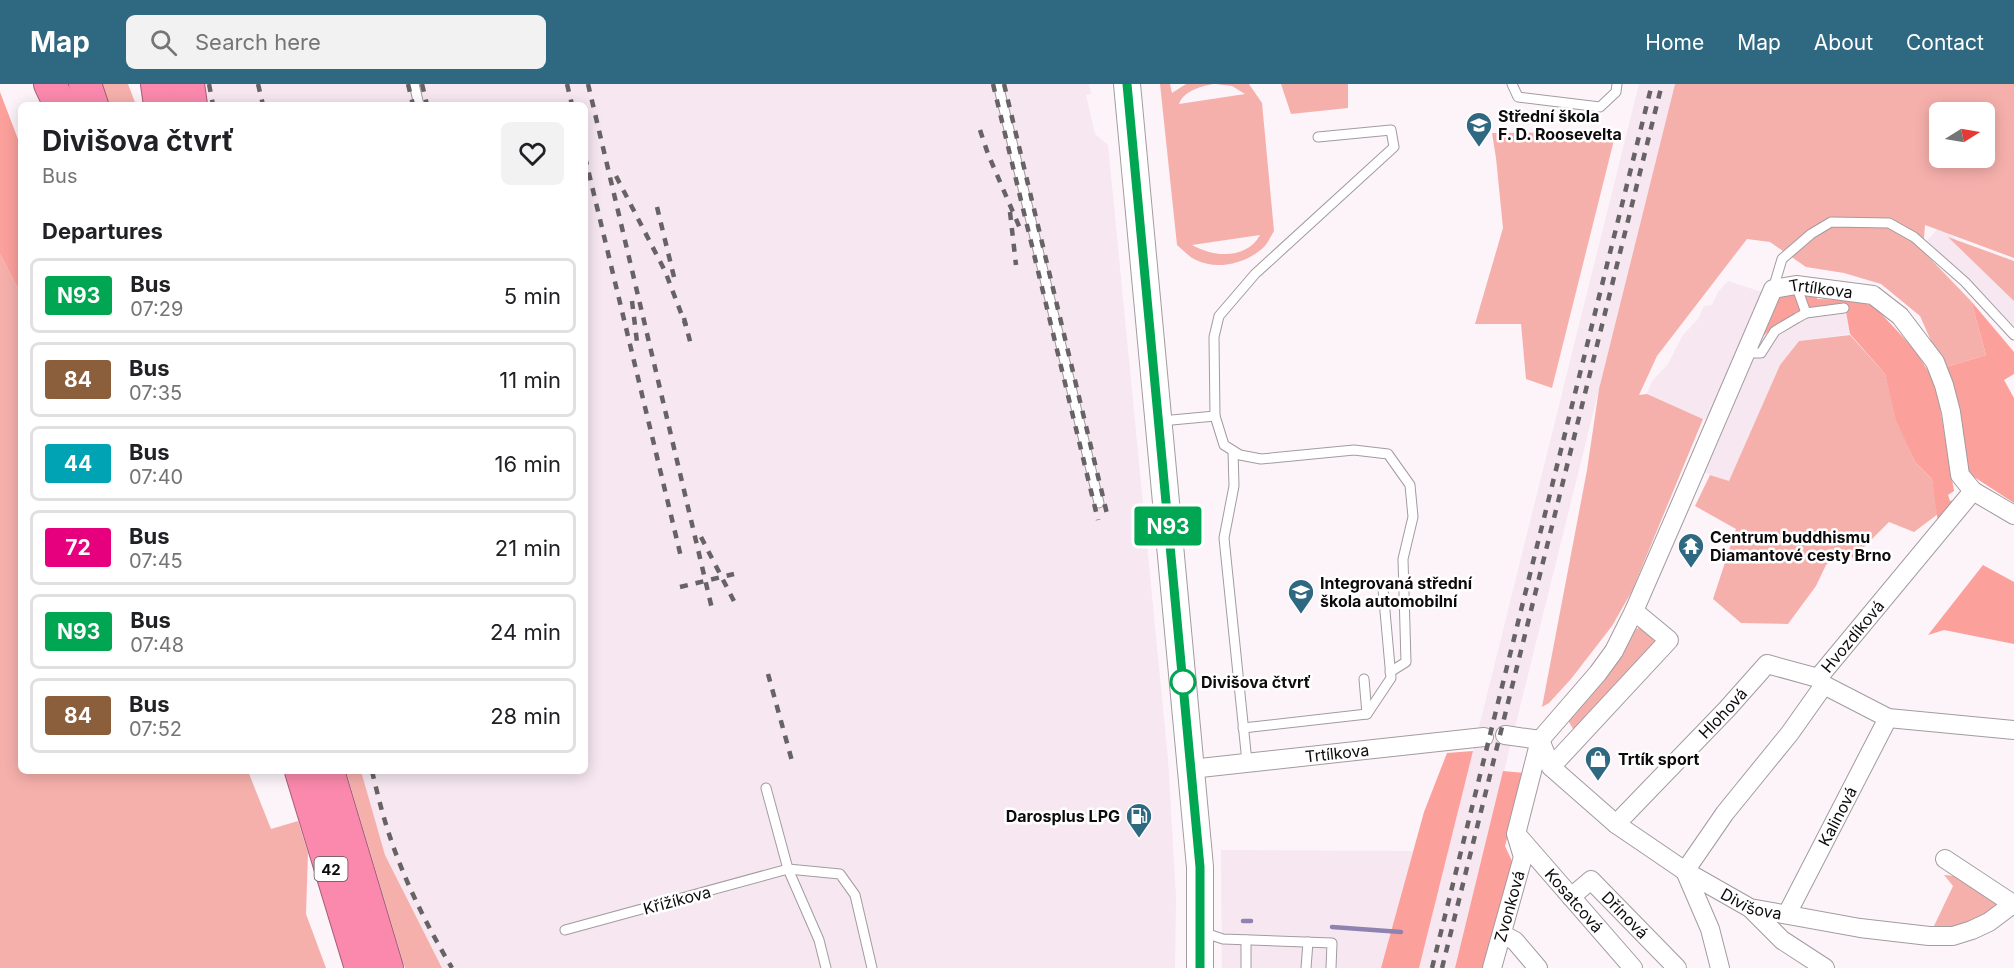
<!DOCTYPE html>
<html lang="en">
<head>
<meta charset="utf-8">
<style>
	:root { --surface:#fff; --page:#f2f2f2; --text:#202124; --muted:#757577; --line:#e0e0e0; --accent:#2f6881 }
	body { margin:0; font-family:Inter,sans-serif; background:var(--page); color:var(--text); height:100vh; display:flex; flex-direction:column; font-size:22px; white-space:nowrap }
	* { box-sizing:border-box; margin:0 }
	p { font-size:20px; color:var(--muted) }
	.icon { flex:none; width:33px; height:33px; fill:none; stroke:currentColor; stroke-width:2; stroke-linecap:round; stroke-linejoin:round }
	.map { position:relative; flex:1; overflow:hidden }
	.drawer { position:absolute; left:18px; top:18px; width:570px; height:672px; display:flex; flex-direction:column; background:var(--surface); border-radius:9px; box-shadow:0 3px 15px #0003 }
	.drawer>* { flex:none }
	.badge { padding:0 12px; border-radius:4px; font-size:21px; line-height:39px }
	.needle { width:39px; rotate:79deg }
	.tools { position:absolute; left:1929px; top:18px; display:grid; gap:12px }
	.tools a { display:grid; place-items:center; width:66px; height:66px; border-radius:9px; background:var(--surface); box-shadow:0 3px 15px #0003; font-size:30px }
	.map>.badge { position:absolute; translate:-50% -50%; box-shadow:0 0 0 3px #fff }
	h2 { padding:0 24px; font-size:22px; line-height:54px }
	.round { display:grid; place-items:center; flex:none; width:63px; height:63px; border-radius:9px; background:var(--page) }
	.headline { display:flex; align-items:center; justify-content:space-between; height:102px; padding:0 24px }
	h1 { font-size:28px; font-weight:700; line-height:45px }
	ul { padding:0; list-style:none }
	li { display:flex; align-items:center; gap:18px; height:75px; margin:0 12px 9px; padding:0 12px; border:3px solid var(--line); border-radius:9px }
	li div { flex:1 }
	li b { display:block; font-size:22px }
	li em { font-style:normal }
	li .badge { min-width:66px; font-weight:700; text-align:center }
	header { display:flex; align-items:center; gap:36px; box-sizing:border-box; height:84px; padding:0 30px; background:var(--accent); color:#fff }
	header strong { font-size:28px }
	nav { display:flex; gap:33px; margin-inline-start:auto; font-size:21px }
	.search { width:420px; height:54px; background:var(--page); display:flex; align-items:center; gap:15px; box-sizing:border-box; padding:0 21px; border-radius:9px; color:var(--muted); font-size:22px }
	.map>svg:first-child { display:block }
	.built { fill:#f6e7f1 }
	.green { fill:#f6b0ac; fill-rule:evenodd }
	.forest { fill:#fca09c }
	.lines { fill:none; stroke-linecap:round; stroke-linejoin:round }
	.stream { stroke:#8e83b0; stroke-width:4.5 }
	.lane-casing { stroke:#a29ba0; stroke-width:11 }
	.street-casing { stroke:#a29ba0; stroke-width:20 }
	.secondary-casing { stroke:#a29ba0; stroke-width:28 }
	.highway-casing { stroke:#a75d75; stroke-width:34 }
	.lane { stroke:#fff; stroke-width:9 }
	.street { stroke:#fff; stroke-width:18 }
	.secondary { stroke:#fff; stroke-width:26 }
	.highway { stroke:#fa89ad; stroke-width:32 }
	.rail { stroke:#676365; stroke-width:4.5; stroke-dasharray:8 8; stroke-linecap:butt }
	.line-casing { stroke:#fff; stroke-width:14 }
	.line { stroke:#00a651; stroke-width:9 }
	.stop-dot { fill:#fff; stroke:#00a651; stroke-width:3 }
	.labels { text-anchor:middle; dominant-baseline:central; stroke-width:5; stroke-linejoin:round; paint-order:stroke }
	.shield { fill:#fff; stroke:#565455; stroke-width:1.5 }
	.shield-label { font-size:15px; font-weight:bold; fill:#0d0b0c }
	.poi-label { font-size:16px; font-weight:bold; fill:#0d0b0c; stroke:#fff; text-anchor:start }
	.street-label { font-size:16px; fill:#0d0b0c; stroke:#fff }
	.stop-label { font-size:16px; font-weight:bold; fill:#0d0b0c; stroke:#fff; text-anchor:start }
</style>
</head>
<body>
<header>
<strong>Map</strong>
<div class="search"><svg class="icon" aria-label="search" viewBox="0 0 24 24"><circle cx="10" cy="10" r="6"/><path d="M15 15l6 6"/></svg>Search here</div>
<nav><a>Home</a><a>Map</a><a>About</a><a>Contact</a></nav>
</header>
<div class="map">
<svg width="2014" height="884" viewBox="0 0 2014 884">
	<rect width="100%" height="100%" fill="#fcf4f9"/>
	<g class="built">
		<polygon points="200,0 1089,0 1091,10 1086,11 1095,50 1108,61 1168,676 1176,813 1175,884 442,884 385,771 361,687 585,687 585,21 204,21"/>
		<polygon points="1639,0 1675,0 1455,884 1419,884"/>
		<polygon points="1940,142 1968,166 2014,213 2014,243 1927,157"/>
		<polygon points="1728,197 1777,213 1773,243 1805,226 1845,222 1850,250 1799,257 1780,281 1729,398 1701,387 1720,342 1647,310 1652,297 1668,280 1683,251 1698,235 1704,222 1712,221 1718,208"/>
		<polygon points="1221,766 1413,767 1381,884 1222,884"/>
	</g>
	<g class="green">
		<polygon points="95,0 128,0 136,21 103,21"/>
		<path d="M1160 0H1170L1172 9 1186 0H1213C1199 3 1184 7 1179 20L1245 10 1232 2 1216 0H1249L1262 19 1274 147C1271 152 1268 159 1264 163 1247 179 1218 187 1196 176 1189 173 1183 166 1177 161ZM1260 151C1247 175 1215 174 1192 161Z"/>
		<polygon points="1281,0 1348,0 1348,24 1291,30"/>
		<path d="M1675 0H2014V174L1925 141 1923 167 1971 217 1986 271 1943 284 1920 232 1881 200 1844 189 1806 183 1770 158 1747 155 1657 272 1639 311 1647 310 1703 335 1632 507 1612 542 1571 595 1549 619 1542 623 1587 386 1599 305ZM1940 28H1984V74H1940Z"/>
		<polygon points="1616,48 1552,304 1526,295 1521,240 1475,240 1503,144 1496,74 1492,49"/>
		<polygon points="1948,153 2014,177 2014,217 1949,154"/>
		<polygon points="0,170 21,210 21,687 248,687 271,745 298,737 308,769 306,830 326,884 0,884"/>
		<polygon points="1850,251 1885,290 1897,336 1915,378 1932,395 1938,430 1914,448 1889,438 1853,474 1843,466 1826,481 1816,502 1788,540 1741,539 1713,515 1736,445 1695,422 1710,391 1729,397 1780,281 1799,257"/>
		<polygon points="1645,542 1660,561 1575,648 1567,635 1618,576 1636,545"/>
		<polygon points="346,687 361,687 385,771 442,884 405,884"/>
		<path d="M1944 791C1965 791 1986 808 2004 819 1982 835 1962 850 1934 842L1953 802Z"/>
	</g>
	<g class="forest">
		<polygon points="0,8 21,63 21,210 0,170"/>
		<polygon points="1796,207 1817,209 1817,215 1851,216 1874,222 1915,266 1936,300 1954,407 1948,411 1950,417 1960,414 1938,439 1932,395 1915,378 1896,336 1885,290 1850,250 1845,222 1805,226 1773,243 1760,255 1777,213"/>
		<polygon points="1971,217 2014,268 2014,290 2004,296 2014,314 2014,419 1968,389 1943,284 1986,271"/>
		<polygon points="1983,481 2014,498 2014,560 1944,546 1928,551"/>
		<polygon points="1473,667 1419,884 1381,884 1424,728 1447,669"/>
		<polygon points="1503,687 1525,689 1505,762 1512,777 1496,858 1484,884 1455,884"/>
	</g>
	<g class="lines">
		<g class="stream">
			<polyline points="1243,837 1251,837"/>
			<polyline points="1332,843 1401,848"/>
		</g>
		<g class="lane-casing">
			<g id="lane">
				<polyline points="414,0 419,21"/>
				<polyline points="998,0 1099,419"/>
				<polyline points="1512,0 1518,13 1600,23 1616,8 1617,0"/>
				<polyline points="1318,53 1391,46 1394,63 1255,190 1219,232 1214,253 1215,332 1224,361 1240,371 1261,375 1354,366 1388,370 1410,401 1413,433 1403,475 1406,578 1390,588"/>
				<polyline points="1796,201 1806,229"/>
				<polyline points="1773,205 1782,175 1811,150 1831,138 1889,139 1914,153 1965,198 2014,251"/>
				<polyline points="1745,269 1761,269 1775,247 1797,234 1806,229 1844,224"/>
				<polyline points="1161,337 1215,332"/>
				<polyline points="1233,367 1234,402 1224,454 1247,678"/>
				<polyline points="1367,630 1391,594 1383,505"/>
				<polyline points="1243,644 1367,630 1364,595"/>
				<polyline points="766,704 788,785 819,856 826,884"/>
				<polyline points="565,846 788,785 840,790 855,811 872,884"/>
				<polyline points="1202,848 1223,855 1332,859 1331,884"/>
				<polyline points="1246,884 1246,856"/>
				<polyline points="1306,884 1308,858"/>
			</g>
		</g>
		<g class="street-casing">
			<g id="street">
				<path id="s1" d="M1818 594 1973 407"/>
				<polyline points="1824,601 1888,634 2014,646"/>
				<polyline points="1505,651 1540,656"/>
				<path id="s2" d="M1540 656 1551 683 1616 740 1685 787 1750 824 1860 844 1929 852H1953L1972 846 1989 838 2013 820 1945 775"/>
				<polyline points="1551,683 1669,556 1634,527"/>
				<path id="s3" d="M1191 685 1484 653"/>
				<path id="s4" d="M1616 740 1727 625 1767 580 1818 594"/>
				<path id="s5" d="M1519 753 1633 884"/>
				<path id="s6" d="M1571 813 1591 796 1677 884"/>
				<polyline points="1750,824 1782,856 1825,884"/>
				<path id="s7" d="M1787 830 1888 634"/>
				<polyline points="1502,850 1515,857 1538,884"/>
				<path id="s8" d="M1492 884 1523 773 1516 750 1540 656 1598 589 1614 567 1634 527 1678 426 1773 205 1796 201 1873 211 1900 232 1935 278 1944 301 1951 328 1960 391 1973 407 2014 431"/>
				<polyline points="1720,884 1710,845 1685,787 1725,729 1790,649 1824,601 1818,594"/>
			</g>
		</g>
		<g class="secondary-casing">
			<polyline id="secondary" points="1127,0 1200,783 1200,884"/>
		</g>
		<g class="highway-casing">
			<g id="highway">
				<polyline points="50,0 60,21"/>
				<polyline points="85,0 92,21"/>
				<polyline points="157,0 160,21"/>
				<polyline points="188,0 191,21"/>
				<polyline points="301,687 361,884"/>
				<polyline points="328,687 387,884"/>
			</g>
		</g>
		<use href="#lane" class="lane"/>
		<use href="#street" class="street"/>
		<use href="#secondary" class="secondary"/>
		<use href="#highway" class="highway"/>
		<g class="rail">
			<polyline points="209,0 213,21"/>
			<polyline points="258,0 263,21"/>
			<polyline points="408,0 413,21"/>
			<polyline points="422,0 427,21"/>
			<polyline points="567,0 572,21"/>
			<polyline points="588,0 713,529"/>
			<polyline points="993,0 1098,436"/>
			<polyline points="1004,0 1108,434"/>
			<polyline points="980,46 988,70 1022,149"/>
			<polyline points="585,73 681,473"/>
			<polyline points="616,92 665,187 686,242"/>
			<polyline points="657,123 674,193"/>
			<polyline points="1010,128 1016,181"/>
			<polyline points="632,217 637,258"/>
			<polyline points="684,234 691,261"/>
			<polyline points="701,453 737,523"/>
			<polyline points="680,503 734,490"/>
			<polyline points="768,590 792,677"/>
			<path d="M372 687C377 708 382 729 389 750 404 796 427 842 452 884"/>
			<polyline points="1432,884 1652,0"/>
			<polyline points="1442,884 1662,0"/>
		</g>
	</g>
	<g class="lines">
		<g class="line-casing">
			<polyline id="line" points="1127,0 1200,783 1200,884"/>
		</g>
		<use href="#line" class="line"/>
	</g>
	<defs>
		<g id="university-pin" transform="scale(1.35)"><path d="M0 17L-7.5 6A9.5 9.5 0 1 1 7.5 6Z" fill="#2f6881" stroke="#fff"/><path d="M0-5L7-2L0 1L-7-2ZM-4 1L0 2.5L4 1V4Q0 6-4 4Z" fill="#fff"/></g>
		<g id="temple-pin" transform="scale(1.35)"><path d="M0 17L-7.5 6A9.5 9.5 0 1 1 7.5 6Z" fill="#2f6881" stroke="#fff"/><path d="M0-6L5-2H3V0L6.5 2.5H4V6H1.5V3h-3V6H-4V2.5H-6.5L-3 0V-2H-5Z" fill="#fff"/></g>
		<g id="school-pin" transform="scale(1.35)"><path d="M0 17L-7.5 6A9.5 9.5 0 1 1 7.5 6Z" fill="#2f6881" stroke="#fff"/><path d="M0-5L7-2L0 1L-7-2ZM-4 1L0 2.5L4 1V4Q0 6-4 4Z" fill="#fff"/></g>
		<g id="shop-pin" transform="scale(1.35)"><path d="M0 17L-7.5 6A9.5 9.5 0 1 1 7.5 6Z" fill="#2f6881" stroke="#fff"/><path d="M-5-2.5h2.3a2.7 3.5 0 0 1 5.4 0H5L5.5 6h-11ZM-1.5-2.5h3a1.5 2.3 0 0 0-3 0Z" fill="#fff"/></g>
		<g id="fuel-pin" transform="scale(1.35)"><path d="M0 17L-7.5 6A9.5 9.5 0 1 1 7.5 6Z" fill="#2f6881" stroke="#fff"/><path d="M-5.5-6h7V0h2V4h1.3V-2.5L3-4.5l.8-.8L6-3V5H2.5V1h-1V6h-7ZM-4.2-4.7v3.2H.2V-4.7Z" fill="#fff"/></g>
	</defs>
	<g fill-rule="evenodd">
		<use href="#university-pin" x="1479" y="41"/>
		<use href="#temple-pin" x="1691" y="462"/>
		<use href="#school-pin" x="1301" y="508"/>
		<use href="#shop-pin" x="1598" y="675"/>
		<use href="#fuel-pin" x="1139" y="732"/>
	</g>
	<circle class="stop-dot" cx="1183" cy="598" r="12"/>
	<g class="labels">
		<rect class="shield" x="314.5" y="773" width="33" height="24" rx="4.5"/>
		<g class="shield-label">
			<text x="331" y="785">42</text>
		</g>
		<g class="poi-label">
			<text x="1498" y="32">Střední škola<tspan x="1498" dy="18">F. D. Roosevelta</tspan></text>
			<text x="1710" y="453">Centrum buddhismu<tspan x="1710" dy="18">Diamantové cesty Brno</tspan></text>
			<text x="1320" y="499">Integrovaná střední<tspan x="1320" dy="18">škola automobilní</tspan></text>
			<text x="1618" y="675">Trtík sport</text>
			<text x="1120" y="732" text-anchor="end">Darosplus LPG</text>
		</g>
		<g class="street-label">
			<text stroke="none"><textPath href="#s8" startOffset="796">Trtílkova</textPath></text>
			<text stroke="none"><textPath href="#s1" startOffset="54">Hvozdíková</textPath></text>
			<text stroke="none"><textPath href="#s4" startOffset="154">Hlohová</textPath></text>
			<text stroke="none"><textPath href="#s3" startOffset="147">Trtílkova</textPath></text>
			<text stroke="none"><textPath href="#s7" startOffset="110">Kalinová</textPath></text>
			<text transform="translate(677 816) rotate(-15)">Křížíkova</text>
			<text stroke="none"><textPath href="#s5" startOffset="84">Kosatcová</textPath></text>
			<text stroke="none"><textPath href="#s2" startOffset="274">Divišova</textPath></text>
			<text stroke="none"><textPath href="#s8" startOffset="64">Zvonková</textPath></text>
			<text stroke="none"><textPath href="#s6" startOffset="75">Dřínová</textPath></text>
		</g>
		<g class="stop-label">
			<text x="1201" y="598">Divišova čtvrť</text>
		</g>
	</g>
</svg>
<div class="tools">
<a><svg class="needle" viewBox="-14 -14 28 28"><path d="M0-13l5 13h-10z" fill="#e53935"/><path d="M0 13l5-13h-10z" fill="#757577"/></svg></a>
</div>
<b class="badge" style="left:1168px;top:442px;background:#00a651;color:#fff">N93</b>
<section class="drawer">
<div class="headline"><div><h1>Divišova čtvrť</h1><p>Bus</p></div><a class="round"><svg class="icon" aria-label="heart" viewBox="0 0 24 24"><path d="M12 20l-8-8c-3-5 5-10 8-4 3-6 11-1 8 4z"/></svg></a></div>
<h2>Departures</h2>
<ul>
<li><span class="badge" style="background:#00a651;color:#fff">N93</span><div><b>Bus</b><p>07:29</p></div><em>5 min</em></li>
<li><span class="badge" style="background:#8b5e3c;color:#fff">84</span><div><b>Bus</b><p>07:35</p></div><em>11 min</em></li>
<li><span class="badge" style="background:#00a3b4;color:#fff">44</span><div><b>Bus</b><p>07:40</p></div><em>16 min</em></li>
<li><span class="badge" style="background:#e6007e;color:#fff">72</span><div><b>Bus</b><p>07:45</p></div><em>21 min</em></li>
<li><span class="badge" style="background:#00a651;color:#fff">N93</span><div><b>Bus</b><p>07:48</p></div><em>24 min</em></li>
<li><span class="badge" style="background:#8b5e3c;color:#fff">84</span><div><b>Bus</b><p>07:52</p></div><em>28 min</em></li>
</ul>
</section>
</div>
</body>
</html>
